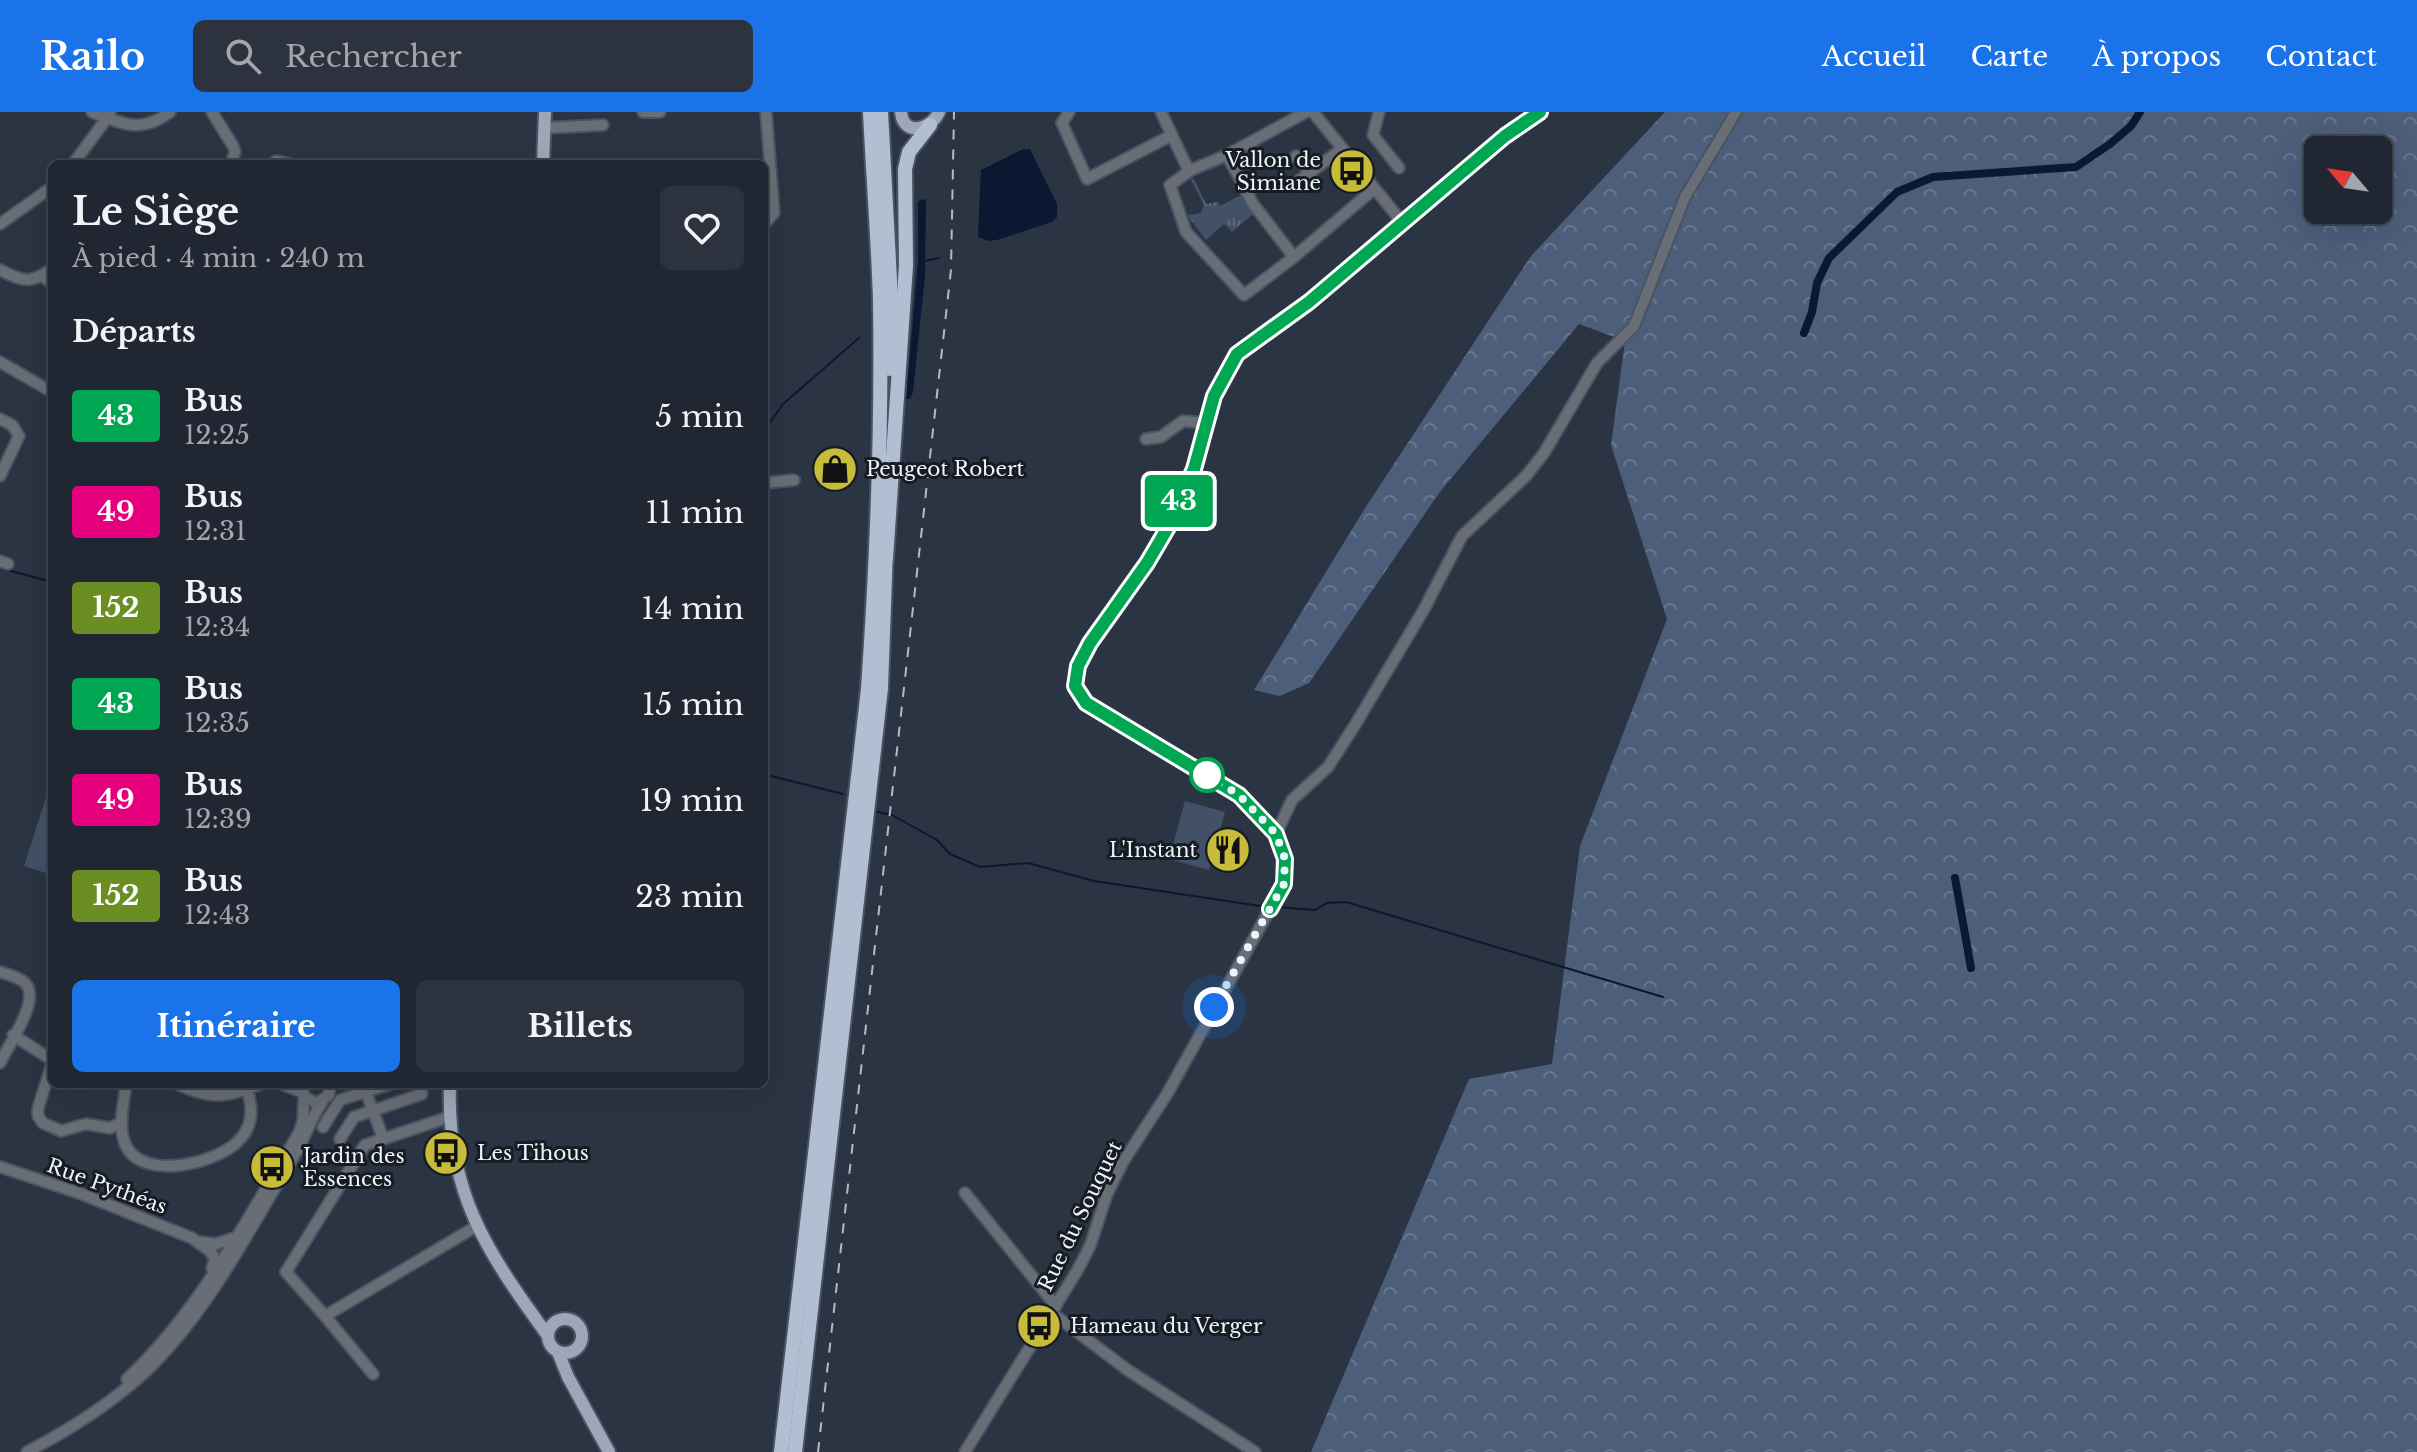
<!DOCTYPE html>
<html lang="fr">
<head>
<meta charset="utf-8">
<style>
	:root { --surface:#202732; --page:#2d333e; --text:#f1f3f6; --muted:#a2a5ac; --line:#3d444d; --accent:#1a73e8 }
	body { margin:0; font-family:"Libre Baskerville",serif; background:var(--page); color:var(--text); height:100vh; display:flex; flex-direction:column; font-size:30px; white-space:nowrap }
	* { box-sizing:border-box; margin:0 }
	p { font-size:26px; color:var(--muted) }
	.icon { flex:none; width:44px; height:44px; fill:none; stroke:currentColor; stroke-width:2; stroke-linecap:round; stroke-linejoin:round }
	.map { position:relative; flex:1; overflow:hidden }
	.panel { position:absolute; left:48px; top:48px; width:720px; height:928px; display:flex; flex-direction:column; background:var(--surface); border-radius:12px; box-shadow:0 8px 32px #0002,0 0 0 2px var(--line) }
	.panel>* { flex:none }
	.badge { padding:0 16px; border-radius:6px; font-size:28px; line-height:52px }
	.needle { width:52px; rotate:299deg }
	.fabs { position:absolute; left:2304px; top:24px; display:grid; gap:16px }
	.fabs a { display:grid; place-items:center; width:88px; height:88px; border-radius:12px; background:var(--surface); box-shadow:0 8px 32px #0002,0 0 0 2px var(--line); font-size:40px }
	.you { position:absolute; width:40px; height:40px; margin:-20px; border:6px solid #fff; border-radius:50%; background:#1a73e8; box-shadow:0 0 0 12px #1a73e833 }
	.map>.badge { position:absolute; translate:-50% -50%; box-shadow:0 0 0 4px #fff }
	h2 { padding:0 24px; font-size:30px; line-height:72px }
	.round { display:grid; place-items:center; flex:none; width:84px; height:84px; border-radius:12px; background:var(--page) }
	.summary { display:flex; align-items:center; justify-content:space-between; height:136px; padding:0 24px }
	h1 { font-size:38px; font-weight:700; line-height:60px }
	.cta { display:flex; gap:16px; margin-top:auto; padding:16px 24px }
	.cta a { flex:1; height:92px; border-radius:12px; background:var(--accent); color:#fff; font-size:32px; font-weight:700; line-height:92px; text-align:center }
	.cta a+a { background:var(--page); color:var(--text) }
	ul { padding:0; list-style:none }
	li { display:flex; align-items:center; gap:24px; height:96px; padding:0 24px }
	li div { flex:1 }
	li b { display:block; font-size:30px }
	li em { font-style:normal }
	li .badge { min-width:88px; font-weight:700; text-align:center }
	header { display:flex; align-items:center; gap:48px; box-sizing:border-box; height:112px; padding:0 40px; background:var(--accent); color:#fff }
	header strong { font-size:38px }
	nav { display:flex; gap:44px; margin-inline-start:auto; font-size:28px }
	.search { width:560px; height:72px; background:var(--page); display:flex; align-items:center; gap:20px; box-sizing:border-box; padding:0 28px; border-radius:12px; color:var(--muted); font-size:30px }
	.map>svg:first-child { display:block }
	.grass { fill:url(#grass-tufts) }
	.forest { fill:url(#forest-crowns); fill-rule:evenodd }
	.pitch { fill:#435167 }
	.water { fill:#0b1831 }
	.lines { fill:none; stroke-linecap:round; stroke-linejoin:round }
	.stream { stroke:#0b1831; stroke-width:2 }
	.canal { stroke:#0b1831; stroke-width:8 }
	.minor-casing { stroke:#495361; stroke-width:14 }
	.major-casing { stroke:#495361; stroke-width:16 }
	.highway-casing { stroke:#495361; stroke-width:18 }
	.minor { stroke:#696e76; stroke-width:10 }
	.major { stroke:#9da7b8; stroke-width:12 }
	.highway { stroke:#b2bed2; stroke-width:14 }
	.rail { stroke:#b3bbc6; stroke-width:2; stroke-dasharray:10 10; stroke-linecap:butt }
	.line-casing { stroke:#fff; stroke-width:18 }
	.line { stroke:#00a651; stroke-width:12 }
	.walk { stroke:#edf4fe; stroke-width:8; stroke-dasharray:0 14.4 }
	.stop-dot { fill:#fff; stroke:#00a651; stroke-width:4 }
	.labels { text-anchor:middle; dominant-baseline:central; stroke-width:6; stroke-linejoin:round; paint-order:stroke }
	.poi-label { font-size:20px; fill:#edf4fe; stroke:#171b22; text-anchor:start }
	.street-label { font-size:20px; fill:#edf4fe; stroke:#171b22 }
</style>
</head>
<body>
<header>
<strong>Railo</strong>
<div class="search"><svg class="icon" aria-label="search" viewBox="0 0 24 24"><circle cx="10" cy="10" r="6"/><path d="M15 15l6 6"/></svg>Rechercher</div>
<nav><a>Accueil</a><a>Carte</a><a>À propos</a><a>Contact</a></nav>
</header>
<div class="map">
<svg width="2417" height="1340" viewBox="0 0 2417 1340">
	<defs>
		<pattern id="grass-tufts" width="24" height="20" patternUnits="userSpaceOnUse" patternTransform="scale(2)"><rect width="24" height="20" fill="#435167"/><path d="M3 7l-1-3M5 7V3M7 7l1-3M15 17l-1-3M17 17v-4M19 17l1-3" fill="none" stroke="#5e6b7e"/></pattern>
		<pattern id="forest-crowns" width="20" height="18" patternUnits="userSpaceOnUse" patternTransform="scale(2)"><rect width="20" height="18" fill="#4d5e7b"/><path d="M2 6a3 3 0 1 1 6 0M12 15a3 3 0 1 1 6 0" fill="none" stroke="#67768f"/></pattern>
	</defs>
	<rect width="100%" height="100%" fill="#2a3443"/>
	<polygon class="grass" points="1194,67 1206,92 1218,90 1220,94 1241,83 1253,102 1232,120 1224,112 1206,128 1187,103 1201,101 1204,93 1191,68"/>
	<path class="forest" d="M1665 0H2417V1340H1311L1469 967 1552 952 1580 734 1667 507 1611 333 1625 229 1579 212 1439 381 1309 571 1280 584 1254 578 1365 396 1531 144ZM2318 38H2378V98H2318Z"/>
	<g class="pitch">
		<polygon points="48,679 52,681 52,763 24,754"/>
		<polygon points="1185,689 1225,700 1209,758 1169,747"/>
	</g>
	<g class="water">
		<polygon points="1023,37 1030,37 1057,92 1057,105 1052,110 997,128 988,129 978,125 981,58"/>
		<polygon points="922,87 926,88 925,164 913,280 910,287 906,287 918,150 918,90"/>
	</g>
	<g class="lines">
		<g class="stream">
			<polyline points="925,149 939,146"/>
			<polyline points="764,319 783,292 859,226"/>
			<polyline points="0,456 52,470"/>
			<polyline points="771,664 843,682"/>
			<polyline points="874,699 892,703 937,728 950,742 980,755 1028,751 1094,769 1267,795"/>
			<polyline points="1277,795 1315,798 1327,791 1346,790 1663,885"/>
		</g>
		<g class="canal">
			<polyline points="1804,221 1812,200 1817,171 1829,146 1897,80 1933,65 2076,55 2110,32 2131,14 2140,0"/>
			<polyline points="1955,766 1971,856"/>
		</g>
		<g class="minor-casing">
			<g id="minor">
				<path d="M92 0C123 12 141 22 170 0"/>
				<polyline points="212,0 233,34 235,40 231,52"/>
				<polyline points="643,0 660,0"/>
				<polyline points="1069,0 1062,11 1087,67 1172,23"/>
				<polyline points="1161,0 1187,55 1191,58"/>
				<polyline points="1313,0 1401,109"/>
				<polyline points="1379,0 1373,23 1399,56"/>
				<polyline points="544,16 603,13"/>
				<polyline points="1227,43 1253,92 1294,145 1374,77"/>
				<polyline points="1296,44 1310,61"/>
				<polyline points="276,49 290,52"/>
				<polyline points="73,52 110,2"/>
				<polyline points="1297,70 1342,37"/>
				<polyline points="0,112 52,75"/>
				<polyline points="764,112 774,101 766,0"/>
				<polyline points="1294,145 1244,183 1186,120 1170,73 1191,58 1227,43 1306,0"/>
				<path d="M0 158C24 170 30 172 52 157"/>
				<polyline points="42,164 52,171"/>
				<polyline points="0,250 52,280"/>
				<polyline points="0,307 12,313 19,324 0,364"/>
				<polyline points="1146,327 1161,325 1183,309 1206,311"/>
				<polyline points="764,371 794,368"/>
				<polyline points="0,449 8,452"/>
				<polyline points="1276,722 1292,688 1328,655 1355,613 1423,499 1462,424 1526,364 1544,341 1597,251 1634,214 1685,85 1736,0"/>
				<path d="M0 860C7 862 18 865 24 870 43 886 8 933 0 951"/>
				<polyline points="13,923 52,948"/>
				<polyline points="52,952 38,996 38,1004 43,1011 61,1019 86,1012 110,1016 122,1010"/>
				<path d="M126 972C124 990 117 1016 126 1034 144 1070 222 1051 242 1025 253 1011 253 995 247 978"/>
				<path d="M177 972C213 989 225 985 261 972"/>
				<polyline points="282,972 302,980"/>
				<polyline points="302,972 304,985 317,991 329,983 330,972"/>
				<polyline points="363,972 383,1026"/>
				<polyline points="449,1005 365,1033 286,1160 325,1204 477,1114"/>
				<polyline points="323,1015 340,988 390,972"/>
				<polyline points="340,1027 354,1005 422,982 418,972"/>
				<polyline points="0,1055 79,1081 192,1126 210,1139 215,1147 212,1156"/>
				<polyline points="965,1081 1056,1194"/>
				<polyline points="201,1130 216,1132 234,1126"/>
				<polyline points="1052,1201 1129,1259 1255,1340"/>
				<polyline points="325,1204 373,1262"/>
				<path d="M127 1267C200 1199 248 1105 299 1021L303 1008 304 985"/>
				<path d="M27 1340C69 1318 109 1293 144 1261 207 1202 249 1118 294 1044 305 1027 310 1007 322 990"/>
				<path d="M965 1340 1077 1159 1090 1134 1107 1082 1123 1050 1167 982 1284 772C1285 757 1287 738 1278 724 1241 667 1143 631 1086 591L1075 574 1078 554 1090 531 1147 451 1167 417 1194 357 1214 284 1237 242 1309 190 1491 35 1540 0"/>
			</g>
		</g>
		<g class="major-casing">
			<g id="major">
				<path d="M901 0C903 25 931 18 939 0"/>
				<polyline points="543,52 545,0"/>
				<path d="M450 972C446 1080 487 1140 548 1224"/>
				<circle cx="565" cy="1224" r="17"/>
				<polyline points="558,1240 568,1265 609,1340"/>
			</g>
		</g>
		<g class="highway-casing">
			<g id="highway">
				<polyline points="881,0 890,168 890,257"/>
				<polyline points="886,447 906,153 905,57 909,40 930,13"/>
				<path d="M781 1340 868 577C877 448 882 318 880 188 878 125 873 63 870 0"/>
				<polyline points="795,1340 881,576 886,437"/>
			</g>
		</g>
		<use href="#minor" class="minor"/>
		<use href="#major" class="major"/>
		<use href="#highway" class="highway"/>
		<polyline class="rail" points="818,1340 951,158 954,0"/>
	</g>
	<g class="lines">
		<g class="line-casing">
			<polyline id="line" points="1270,797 1284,772 1285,747 1276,722 1239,683 1086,591 1075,574 1078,554 1090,531 1147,451 1167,417 1194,357 1214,284 1237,242 1309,190 1505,24 1540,0"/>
		</g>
		<use href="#line" class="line"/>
		<polyline class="walk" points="1207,663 1239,683 1276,722 1285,747 1284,772 1214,895"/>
	</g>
	<defs>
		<g id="bus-disc" transform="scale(2.3)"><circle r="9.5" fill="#c7bb3b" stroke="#171b22"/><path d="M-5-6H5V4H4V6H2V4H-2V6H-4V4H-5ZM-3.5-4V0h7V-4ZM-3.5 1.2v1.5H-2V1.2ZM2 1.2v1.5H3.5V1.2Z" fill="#111"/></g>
		<g id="shop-disc" transform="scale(2.3)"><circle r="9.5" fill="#c7bb3b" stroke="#171b22"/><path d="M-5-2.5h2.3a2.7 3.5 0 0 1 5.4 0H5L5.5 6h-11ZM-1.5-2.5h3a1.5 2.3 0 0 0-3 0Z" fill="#111"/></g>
		<g id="restaurant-disc" transform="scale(2.3)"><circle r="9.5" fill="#c7bb3b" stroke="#171b22"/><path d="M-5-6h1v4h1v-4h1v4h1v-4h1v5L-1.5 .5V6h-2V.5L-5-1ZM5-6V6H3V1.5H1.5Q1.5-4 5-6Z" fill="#111"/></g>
	</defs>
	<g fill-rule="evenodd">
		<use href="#bus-disc" x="1352" y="59"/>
		<use href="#shop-disc" x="835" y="357"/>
		<use href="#restaurant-disc" x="1228" y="738"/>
		<use href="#bus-disc" x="446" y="1041"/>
		<use href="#bus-disc" x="272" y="1055"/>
		<use href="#bus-disc" x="1039" y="1214"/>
	</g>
	<circle class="stop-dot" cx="1207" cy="663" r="16"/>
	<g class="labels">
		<g class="poi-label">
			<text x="1321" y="48" text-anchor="end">Vallon de<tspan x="1321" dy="23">Simiane</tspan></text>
			<text x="866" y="357">Peugeot Robert</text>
			<text x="1197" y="738" text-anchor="end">L'Instant</text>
			<text x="477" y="1041">Les Tihous</text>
			<text x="303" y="1044">Jardin des<tspan x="303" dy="23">Essences</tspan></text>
			<text x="1070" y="1214">Hameau du Verger</text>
		</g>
		<g class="street-label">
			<text transform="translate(107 1074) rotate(20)">Rue Pythéas</text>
			<text transform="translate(1080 1104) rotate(-64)">Rue du Souquet</text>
		</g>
	</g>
</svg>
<div class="fabs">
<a><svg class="needle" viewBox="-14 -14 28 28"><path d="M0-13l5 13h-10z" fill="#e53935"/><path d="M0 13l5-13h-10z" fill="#a2a5ac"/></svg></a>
</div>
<div class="you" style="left:1214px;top:895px"></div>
<b class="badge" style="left:1179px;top:389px;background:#00a651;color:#fff">43</b>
<section class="panel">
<div class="summary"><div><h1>Le Siège</h1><p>À pied · 4 min · 240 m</p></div><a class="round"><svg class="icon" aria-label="heart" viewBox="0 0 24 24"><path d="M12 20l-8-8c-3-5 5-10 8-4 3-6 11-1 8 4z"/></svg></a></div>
<h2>Départs</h2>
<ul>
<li><span class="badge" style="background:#00a651;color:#fff">43</span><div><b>Bus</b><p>12:25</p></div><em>5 min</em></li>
<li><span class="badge" style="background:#e6007e;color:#fff">49</span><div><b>Bus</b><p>12:31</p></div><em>11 min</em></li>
<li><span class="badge" style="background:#6b8e23;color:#fff">152</span><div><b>Bus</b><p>12:34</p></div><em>14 min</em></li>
<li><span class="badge" style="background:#00a651;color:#fff">43</span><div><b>Bus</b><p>12:35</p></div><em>15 min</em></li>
<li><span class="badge" style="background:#e6007e;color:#fff">49</span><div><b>Bus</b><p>12:39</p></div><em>19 min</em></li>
<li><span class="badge" style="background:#6b8e23;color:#fff">152</span><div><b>Bus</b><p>12:43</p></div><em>23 min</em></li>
</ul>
<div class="cta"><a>Itinéraire</a><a>Billets</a></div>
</section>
</div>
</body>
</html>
